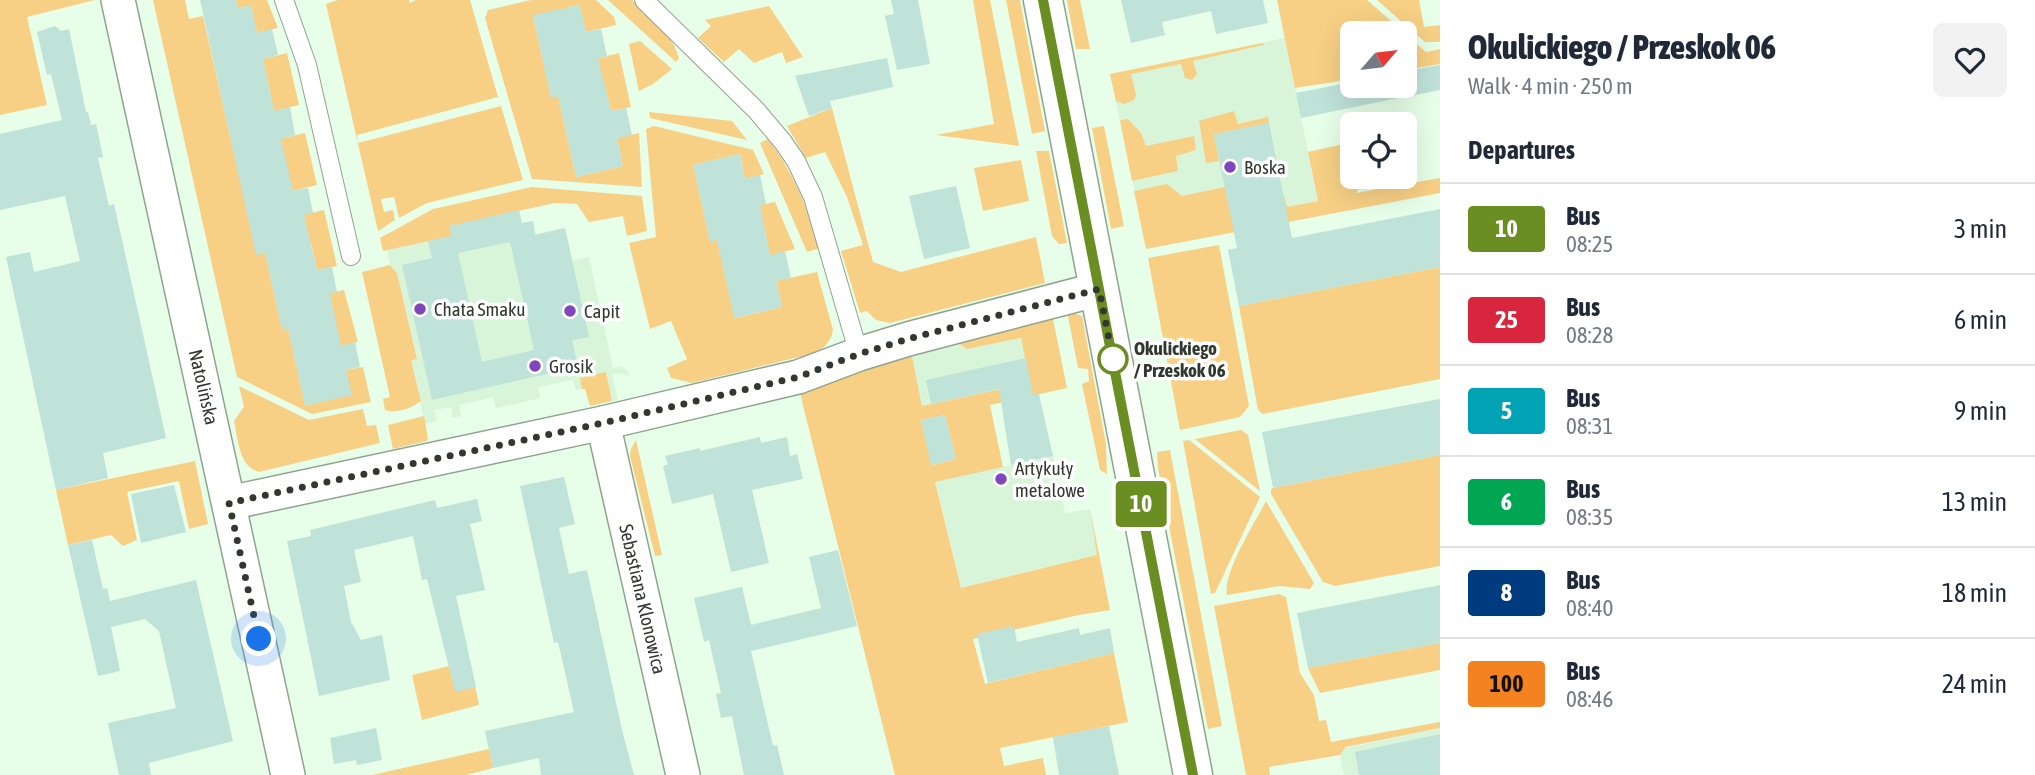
<!DOCTYPE html>
<html lang="en">
<head>
<meta charset="utf-8">
<style>
	:root { --surface:#fff; --page:#f2f2f3; --text:#1f2937; --muted:#747a83; --line:#e0e1e3 }
	body { margin:0; font-family:"Asap Condensed",sans-serif; background:var(--page); color:var(--text); height:100vh; display:flex; flex-direction:column; font-size:26px; white-space:nowrap }
	* { box-sizing:border-box; margin:0 }
	p { font-size:23px; color:var(--muted) }
	.icon { flex:none; width:38px; height:38px; fill:none; stroke:currentColor; stroke-width:2; stroke-linecap:round; stroke-linejoin:round }
	.map { position:relative; flex:1; overflow:hidden }
	.side { display:flex; flex-direction:column; background:var(--surface); width:595px }
	.side>* { flex:none }
	.badge { padding:0 14px; border-radius:5px; font-size:24px; line-height:46px }
	.needle { width:46px; rotate:62deg }
	.buttons { position:absolute; left:1340px; top:21px; display:grid; gap:14px }
	.buttons a { display:grid; place-items:center; width:77px; height:77px; border-radius:10px; background:var(--surface); box-shadow:0 7px 28px #0002; font-size:35px }
	.you { position:absolute; width:35px; height:35px; margin:-18px; border:5px solid #fff; border-radius:50%; background:#1a73e8; box-shadow:0 0 0 10px #1a73e833 }
	.map>.badge { position:absolute; translate:-50% -50%; box-shadow:0 0 0 4px #fff }
	h2 { padding:0 28px; font-size:26px; line-height:63px }
	.round { display:grid; place-items:center; flex:none; width:74px; height:74px; border-radius:10px; background:var(--page) }
	.headline { display:flex; align-items:center; justify-content:space-between; height:119px; padding:0 28px }
	h1 { font-size:33px; font-weight:800; line-height:52px }
	ul { padding:0; list-style:none }
	li { display:flex; align-items:center; gap:21px; height:91px; padding:0 28px; border-top:2px solid var(--line) }
	li div { flex:1 }
	li b { display:block; font-size:26px }
	li em { font-style:normal }
	li .badge { min-width:77px; font-weight:700; text-align:center }
	main { display:flex; flex:1; min-height:0 }
	.map>svg:first-child { display:block }
	.built { fill:#d9f5d9 }
	.green { fill:#f7d085; fill-rule:evenodd }
	.building { fill:#bfe2d9; fill-rule:evenodd }
	.lines { fill:none; stroke-linecap:round; stroke-linejoin:round }
	.lane-casing { stroke:#8fa48f; stroke-width:20 }
	.street-casing { stroke:#8fa48f; stroke-width:36 }
	.secondary-casing { stroke:#8fa48f; stroke-width:41 }
	.lane { stroke:#fff; stroke-width:18 }
	.street { stroke:#fff; stroke-width:33 }
	.secondary { stroke:#fff; stroke-width:38 }
	.line-casing { stroke:#fff; stroke-width:16 }
	.line { stroke:#6b8e23; stroke-width:10 }
	.walk { stroke:#303830; stroke-width:7; stroke-dasharray:0 12.6 }
	.poi-dot { fill:#8046bc; stroke:#fff; stroke-width:2.5 }
	.stop-dot { fill:#fff; stroke:#6b8e23; stroke-width:3.5 }
	.labels { text-anchor:middle; dominant-baseline:central; stroke-width:7; stroke-linejoin:round; paint-order:stroke }
	.poi-label { font-size:19px; fill:#303830; stroke:#fff; text-anchor:start }
	.stop-label { font-size:19px; font-weight:bold; fill:#303830; stroke:#fff; text-anchor:start }
	.street-label { font-size:19px; fill:#303830; stroke:#fff }
</style>
</head>
<body>
<main>
<div class="map">
<svg width="1440" height="775" viewBox="0 0 1440 775">
	<rect width="100%" height="100%" fill="#e7fee8"/>
	<g class="built">
		<polygon points="1285,38 1318,201 1144,236 1110,74"/>
		<polygon points="519,210 522,223 533,221 536,234 565,228 572,260 589,257 613,368 622,366 631,376 618,373 612,374 618,400 612,401 606,373 580,378 582,389 576,390 573,380 538,387 540,398 511,405 496,408 493,397 459,405 461,416 453,418 451,407 434,410 437,421 425,424 411,361 417,359 397,273 390,265 387,250 452,236 449,226"/>
		<polygon points="1021,338 1031,383 922,406 911,351 953,340 967,349"/>
		<polygon points="1053,456 1065,513 1090,509 1098,555 961,588 935,481"/>
		<polygon points="1440,728 1440,775 1344,775 1340,755 1346,748"/>
	</g>
	<g class="green">
		<polygon points="0,0 95,0 27,17 47,105 0,115"/>
		<polygon points="153,0 185,0 189,19 203,16 238,172 265,253 282,329 288,328 305,405 351,395 346,370 363,367 371,402 312,414 237,377"/>
		<polygon points="236,0 267,0 278,28 257,33 251,6 238,8"/>
		<polygon points="338,0 409,0 410,3 416,0 470,0 498,97 357,135 358,143 501,106 523,180 427,203 399,218 394,197 381,199 384,212 393,210 395,220 378,231 326,4"/>
		<polygon points="531,0 596,0 614,17 616,25 586,32 579,5 533,16 551,97 558,96 576,177 623,166 617,138 639,133 642,187 532,179 485,18 488,10"/>
		<polygon points="608,0 632,0 666,34 674,45 679,58 676,62"/>
		<polygon points="973,0 990,0 1019,146 936,135 994,124"/>
		<polygon points="1006,0 1020,0 1045,131 1032,134"/>
		<polygon points="1067,0 1080,0 1090,49 1076,49"/>
		<polygon points="1277,0 1367,0 1405,33 1353,33 1353,79 1295,88"/>
		<polygon points="1377,0 1419,0 1424,27 1440,25 1440,42 1425,42"/>
		<polygon points="769,6 803,57 786,63 782,52 754,63 739,49 724,62 698,38 711,26 705,20"/>
		<polygon points="1405,34 1426,52 1440,49 1440,64 1405,70"/>
		<polygon points="640,41 672,69 653,84 639,91 629,44"/>
		<polygon points="1263,43 1264,45 1193,61 1197,74 1192,80 1185,78 1181,64 1131,74 1136,95 1134,100 1124,104 1116,101 1110,74"/>
		<polygon points="287,53 299,105 274,111 263,59"/>
		<polygon points="619,53 631,107 611,111 605,86 598,87 592,60"/>
		<polygon points="832,108 873,262 901,272 1036,237 1045,283 890,323 876,320 867,311 860,313 841,251 863,245 847,197 825,152 806,158 787,126"/>
		<polygon points="1234,111 1238,124 1268,117 1269,123 1214,134 1219,161 1206,163 1199,121"/>
		<polygon points="649,112 732,121 747,140 650,118"/>
		<polygon points="1128,119 1141,133 1146,146 1194,136 1196,150 1176,156 1178,171 1132,181 1120,120"/>
		<path d="M654 126 753 150 764 174 745 179 740 154 693 165 710 241 717 240 735 318 782 307 776 281 817 272 833 330C831 341 825 347 816 353L692 383 671 378 667 368 687 359 671 321 650 329 629 243 656 237 646 129Z"/>
		<polygon points="1104,126 1124,226 1111,229 1092,128"/>
		<polygon points="305,133 317,185 292,191 280,139"/>
		<path d="M768 139C793 172 808 208 820 248L807 252 760 143Z"/>
		<polygon points="1353,142 1353,177 1367,177 1356,193 1440,178 1440,193 1146,249 1134,191 1167,184 1182,196 1225,187 1229,207 1284,196 1287,207 1318,201 1308,152"/>
		<polygon points="1036,151 1049,151 1067,243 1059,244 1052,236"/>
		<polygon points="1021,160 1029,201 983,211 974,168"/>
		<polygon points="532,187 642,196 647,231 627,236 623,216 589,222 577,204 555,203 450,226 452,236 383,251 380,238 433,209"/>
		<polygon points="775,202 795,249 770,255 765,230 752,207"/>
		<polygon points="324,210 337,266 317,270 311,243 304,244 298,216"/>
		<polygon points="1219,245 1249,406 1240,417 1180,430 1148,258"/>
		<path d="M390 265 397 273 417 359 411 361 421 401C412 408 396 414 385 410L383 399 390 397 362 272Z"/>
		<polygon points="1440,267 1440,379 1263,414 1258,410 1239,306"/>
		<polygon points="344,290 358,342 341,346 322,295"/>
		<polygon points="1067,311 1082,316 1106,444 1107,474 1100,470 1082,384 1089,381 1088,369 1078,368"/>
		<path d="M1052 314 1067 388 990 405 1003 467 935 482 961 588 1097 555 1090 509 1110 610 1079 615 973 639 985 684 1114 653 1128 722 1000 748 1004 766 1043 758 1046 775H895L799 389 911 351 922 406 1030 383 1021 338 967 349 953 340ZM945 415 956 459 932 465 921 420Z"/>
		<polygon points="606,372 612,401 590,406 585,389 582,389 580,378"/>
		<path d="M239 386 309 420 363 409 367 426 376 425 380 443 259 472C239 467 238 439 234 421L244 407Z"/>
		<polygon points="424,416 428,438 427,441 393,449 388,425"/>
		<polygon points="1241,430 1248,435 1260,491 1195,439"/>
		<polygon points="636,440 662,555 655,556 630,456 631,449"/>
		<polygon points="1189,440 1260,497 1215,593 1211,594 1183,441"/>
		<polygon points="1170,450 1222,726 1208,729 1158,468 1157,452"/>
		<polygon points="1440,455 1440,566 1335,586 1323,582 1271,494 1271,489 1273,488"/>
		<polygon points="195,461 208,524 189,529 179,481 127,492 137,540 123,546 111,535 68,545 56,490"/>
		<path d="M1266 501 1314 583 1310 589 1279 586 1227 595C1222 574 1256 521 1266 501Z"/>
		<polygon points="1279,594 1286,597 1300,673 1314,695 1319,721 1326,720 1331,742 1440,722 1440,728 1346,747 1340,755 1269,767 1270,775 1246,775 1214,606"/>
		<polygon points="1440,643 1440,670 1320,693 1308,668"/>
		<polygon points="470,661 479,705 422,720 412,675"/>
		<polygon points="489,749 493,768 466,775 372,775"/>
	</g>
	<g class="building">
		<polygon points="200,0 236,0 238,8 251,5 257,33 272,29 278,55 263,59 274,111 290,107 295,135 281,139 293,191 308,188 313,213 304,215 317,270 332,267 337,292 330,294 341,346 355,342 360,367 346,370 352,395 305,406 288,328 282,330 265,253 256,255"/>
		<polygon points="891,0 918,0 930,64 897,70 885,16 894,14"/>
		<polygon points="1121,0 1263,0 1268,23 1216,34 1211,11 1162,22 1165,35 1131,43"/>
		<polygon points="580,5 586,32 601,29 607,56 598,58 611,111 626,108 632,135 617,138 623,166 576,177 558,96 551,98 533,15"/>
		<polygon points="55,26 61,31 69,29 86,112 88,112 91,125 96,124 103,157 98,158 109,206 114,204 166,438 103,453 108,478 56,490 6,257 30,252 34,272 80,261 65,196 0,210 0,134 62,120 51,74 47,75 37,32"/>
		<polygon points="887,58 893,87 830,101 832,108 809,116 795,76"/>
		<polygon points="1440,65 1440,90 1405,97 1405,71"/>
		<polygon points="1353,82 1353,86 1402,86 1403,97 1301,118 1296,93"/>
		<polygon points="1269,123 1292,238 1440,209 1440,267 1239,306 1228,250 1237,248 1214,134"/>
		<polygon points="740,154 745,179 760,175 766,204 760,205 770,255 785,251 791,278 776,281 782,307 734,318 717,240 710,242 693,165"/>
		<polygon points="956,186 970,248 924,259 909,196"/>
		<path d="M519 210 522 223 533 221 535 235 565 228 589 337 572 340 578 367 432 400 402 265 432 258 428 241 452 236 449 226ZM510 242 534 350 482 362 458 253Z"/>
		<polygon points="1026,358 1033,395 1039,394 1053,456 1011,465 999,389 931,404 926,380"/>
		<polygon points="1440,399 1440,455 1273,488 1262,432"/>
		<polygon points="945,415 956,459 931,465 921,420"/>
		<polygon points="760,437 761,443 787,437 790,456 797,454 803,479 752,490 769,563 731,572 713,494 672,504 663,466 668,464 665,456 700,448 700,451"/>
		<polygon points="564,477 575,524 559,528 569,574 587,570 622,730 634,775 541,775 539,758 493,768 485,731 574,712 558,642 554,643 520,486"/>
		<polygon points="174,485 186,532 141,543 131,494"/>
		<polygon points="477,499 482,521 470,524 485,590 456,596 476,687 455,692 427,579 422,580 413,536 354,550 361,582 344,586 351,622 361,640 382,635 390,680 319,696 287,541 311,536 310,530 435,500 437,508"/>
		<polygon points="92,540 103,589 107,588 110,601 196,580 233,741 149,763 151,775 119,775 108,723 176,708 159,631 145,619 111,627 120,671 98,676 68,545"/>
		<polygon points="838,550 857,626 751,651 773,746 777,745 784,775 744,775 732,716 721,718 716,694 721,693 709,640 704,642 694,598 742,587 751,625 821,608 809,557"/>
		<polygon points="1440,585 1440,643 1308,668 1297,613"/>
		<polygon points="1014,626 1017,642 1079,628 1080,635 1110,628 1114,653 988,683 977,634"/>
		<polygon points="1109,726 1119,775 1059,775 1053,737"/>
		<polygon points="376,728 382,760 357,765 356,760 334,764 330,738"/>
		<polygon points="1440,734 1440,775 1359,775 1355,752"/>
	</g>
	<g class="lines">
		<g class="lane-casing">
			<g id="lane">
				<polyline points="284,0 307,65 351,256"/>
				<polyline points="644,0 756,110 783,142 796,161 813,197 859,354"/>
			</g>
		</g>
		<g class="street-casing">
			<g id="street">
				<polyline points="118,0 288,775"/>
				<polyline points="603,423 683,775"/>
				<polyline points="229,503 603,423 798,377 859,354 908,339 1099,289"/>
			</g>
		</g>
		<g class="secondary-casing">
			<polyline id="secondary" points="1043,0 1193,775"/>
		</g>
		<use href="#lane" class="lane"/>
		<use href="#street" class="street"/>
		<use href="#secondary" class="secondary"/>
	</g>
	<g class="lines">
		<g class="line-casing">
			<polyline id="line" points="1043,0 1193,775"/>
		</g>
		<use href="#line" class="line"/>
		<polyline class="walk" points="259,639 229,503 603,423 798,377 859,354 908,339 1099,289 1113,359"/>
	</g>
	<g class="poi-dot">
		<circle cx="1230" cy="167" r="7"/>
		<circle cx="420" cy="309" r="7"/>
		<circle cx="570" cy="311" r="7"/>
		<circle cx="535" cy="366" r="7"/>
		<circle cx="1001" cy="479" r="7"/>
	</g>
	<circle class="stop-dot" cx="1113" cy="359" r="14"/>
	<g class="labels">
		<g class="poi-label">
			<text x="1244" y="167">Boska</text>
			<text x="434" y="309">Chata Smaku</text>
			<text x="584" y="311">Capit</text>
			<text x="549" y="366">Grosik</text>
			<text x="1015" y="468">Artykuły<tspan x="1015" dy="22">metalowe</tspan></text>
		</g>
		<g class="stop-label">
			<text x="1134" y="348">Okulickiego<tspan x="1134" dy="22">/ Przeskok 06</tspan></text>
		</g>
		<g class="street-label">
			<text transform="translate(204 387) rotate(77)">Natolińska</text>
			<text transform="translate(643 599) rotate(77)">Sebastiana Klonowica</text>
		</g>
	</g>
</svg>
<div class="buttons">
<a><svg class="needle" viewBox="-14 -14 28 28"><path d="M0-13l5 13h-10z" fill="#e53935"/><path d="M0 13l5-13h-10z" fill="#747a83"/></svg></a>
<a><svg class="icon" aria-label="locate" viewBox="0 0 24 24"><circle cx="12" cy="12" r="6"/><path d="M12 2v4M12 18v4M2 12h4M18 12h4"/></svg></a>
</div>
<div class="you" style="left:259px;top:639px"></div>
<b class="badge" style="left:1141px;top:504px;background:#6b8e23;color:#fff">10</b>
</div>
<section class="side">
<div class="headline"><div><h1>Okulickiego / Przeskok 06</h1><p>Walk · 4 min · 250 m</p></div><a class="round"><svg class="icon" aria-label="heart" viewBox="0 0 24 24"><path d="M12 20l-8-8c-3-5 5-10 8-4 3-6 11-1 8 4z"/></svg></a></div>
<h2>Departures</h2>
<ul>
<li><span class="badge" style="background:#6b8e23;color:#fff">10</span><div><b>Bus</b><p>08:25</p></div><em>3 min</em></li>
<li><span class="badge" style="background:#d7263d;color:#fff">25</span><div><b>Bus</b><p>08:28</p></div><em>6 min</em></li>
<li><span class="badge" style="background:#00a3b4;color:#fff">5</span><div><b>Bus</b><p>08:31</p></div><em>9 min</em></li>
<li><span class="badge" style="background:#00a651;color:#fff">6</span><div><b>Bus</b><p>08:35</p></div><em>13 min</em></li>
<li><span class="badge" style="background:#003b80;color:#fff">8</span><div><b>Bus</b><p>08:40</p></div><em>18 min</em></li>
<li><span class="badge" style="background:#f58220;color:#111">100</span><div><b>Bus</b><p>08:46</p></div><em>24 min</em></li>
</ul>
</section>
</main>
</body>
</html>
